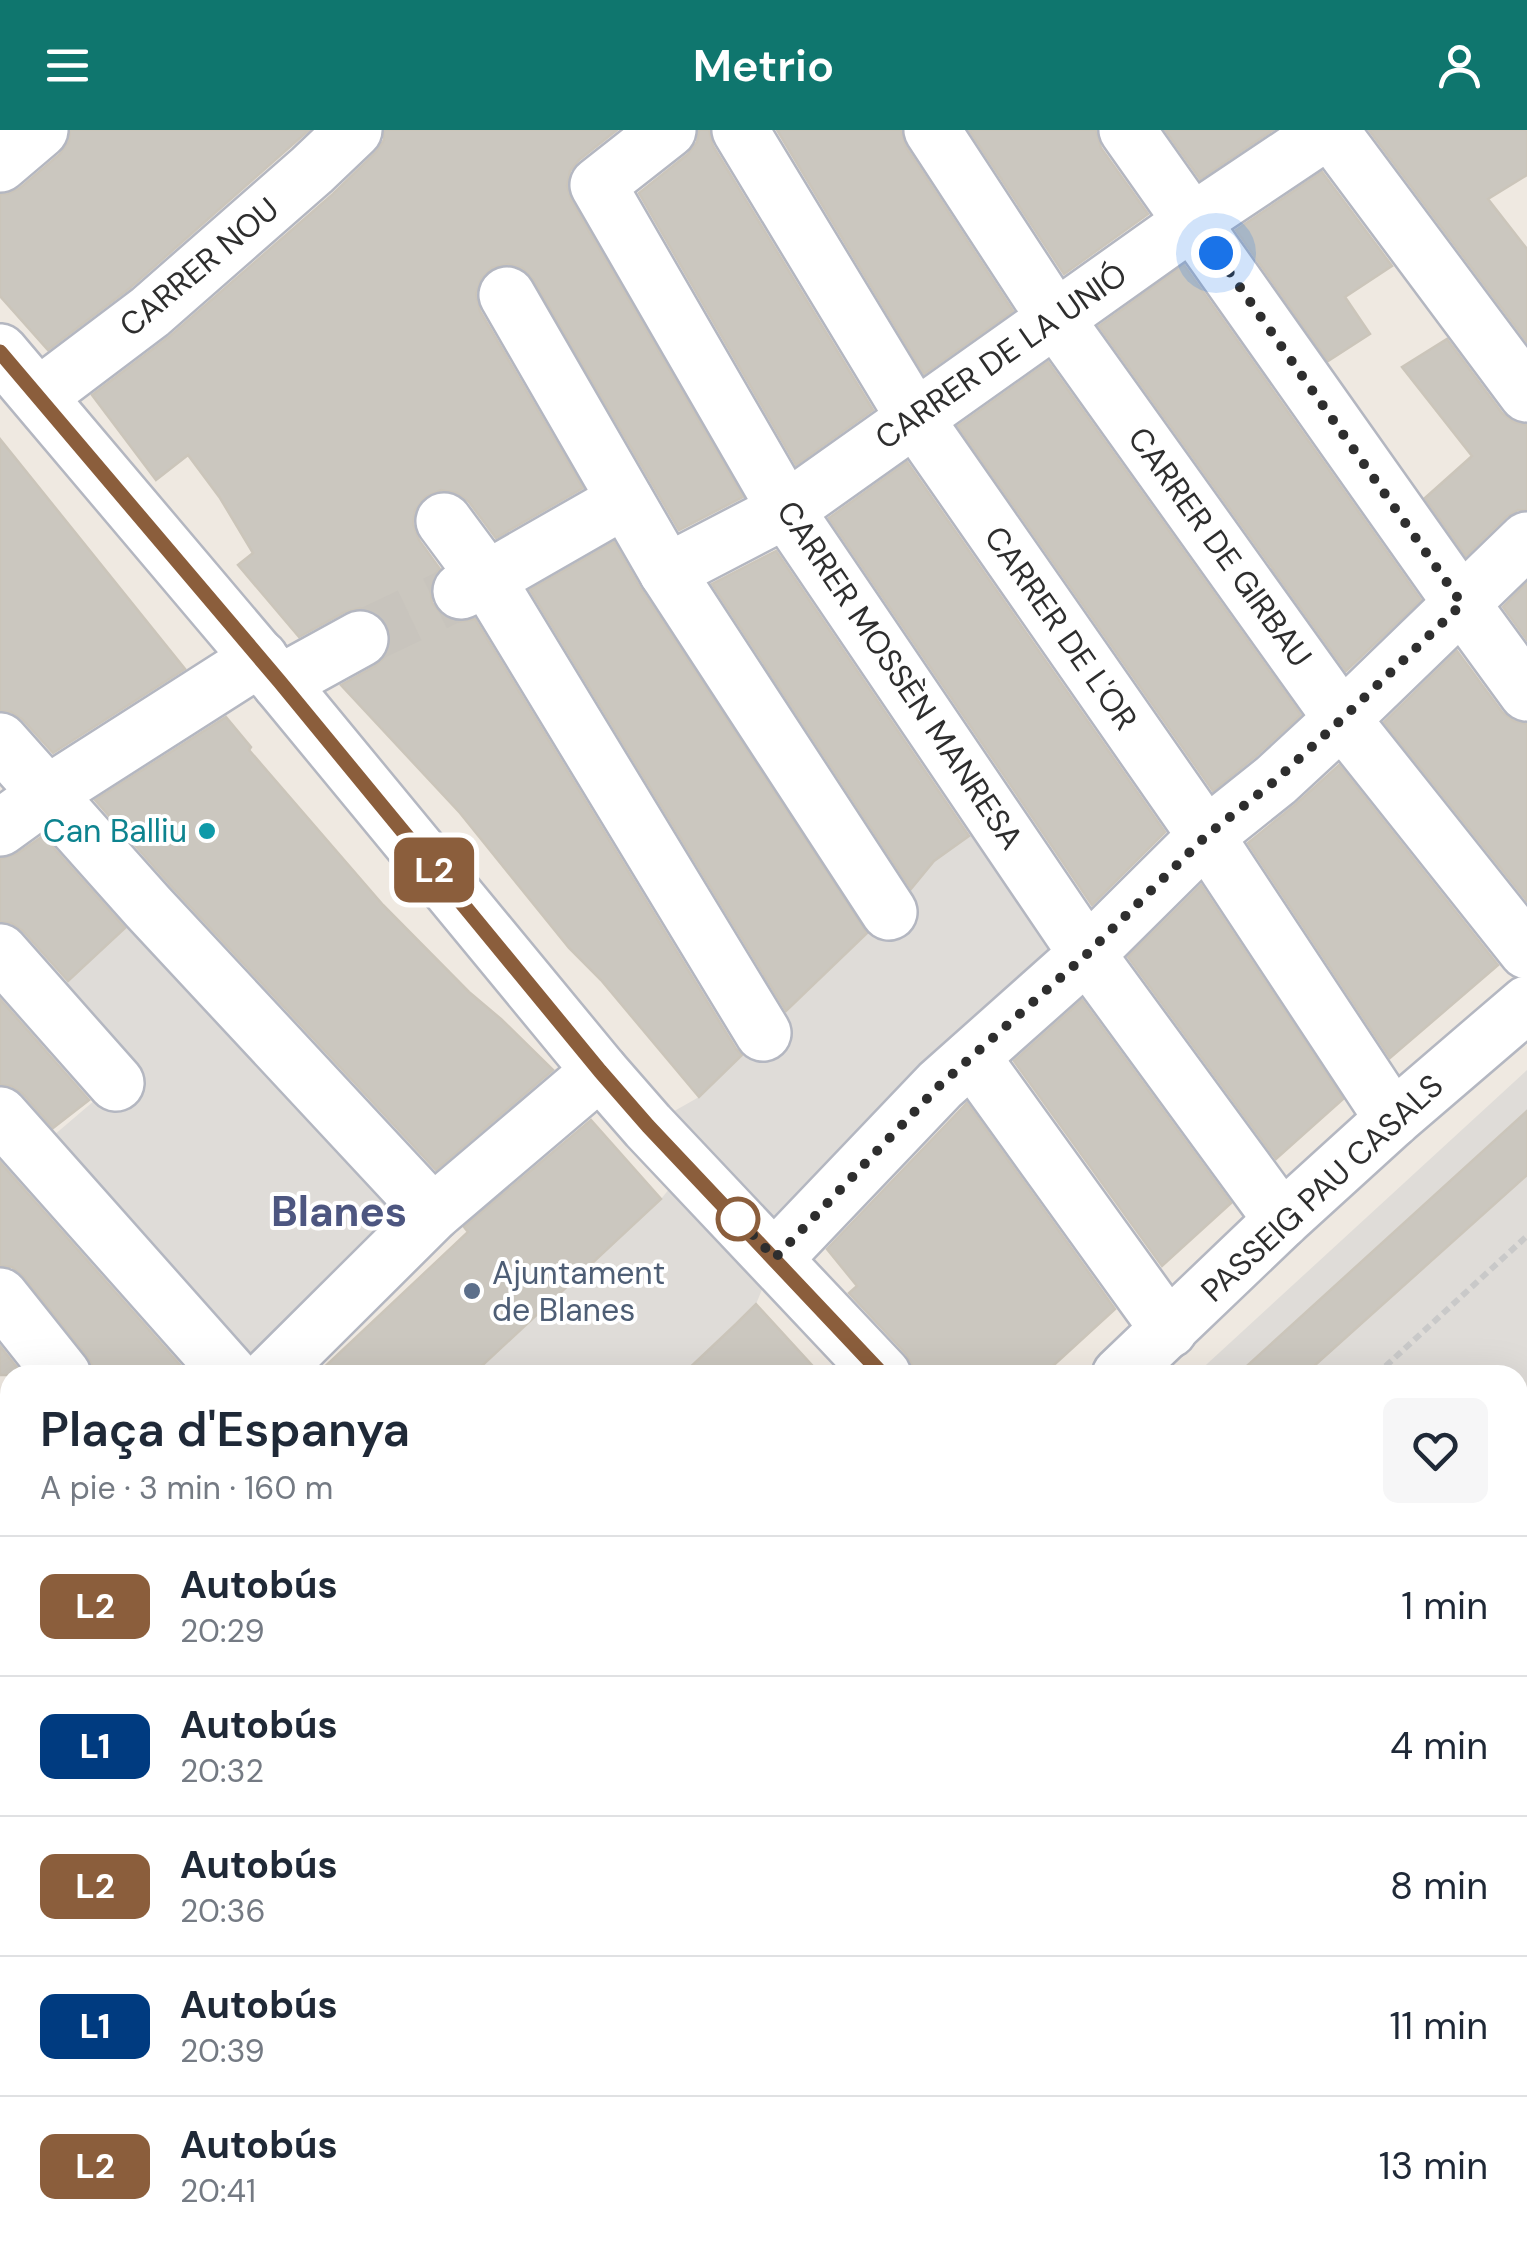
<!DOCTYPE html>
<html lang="es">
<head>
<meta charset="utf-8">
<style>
	:root { --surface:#fff; --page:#f6f6f7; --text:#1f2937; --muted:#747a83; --line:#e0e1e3; --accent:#0f766e }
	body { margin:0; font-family:"DM Sans",sans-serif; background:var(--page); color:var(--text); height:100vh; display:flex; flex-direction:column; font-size:38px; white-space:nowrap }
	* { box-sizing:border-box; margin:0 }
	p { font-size:32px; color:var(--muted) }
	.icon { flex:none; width:55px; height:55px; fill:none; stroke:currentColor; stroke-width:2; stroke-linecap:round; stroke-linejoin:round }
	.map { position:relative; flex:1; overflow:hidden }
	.sheet { position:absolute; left:0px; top:1235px; width:1528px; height:892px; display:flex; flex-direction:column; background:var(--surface); border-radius:30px 30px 0 0; box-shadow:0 10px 40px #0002 }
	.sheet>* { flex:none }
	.badge { padding:0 20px; border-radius:15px; font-size:35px; line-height:65px }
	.you { position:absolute; width:50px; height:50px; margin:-25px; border:8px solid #fff; border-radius:50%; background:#1a73e8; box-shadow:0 0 0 15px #1a73e833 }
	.map>.badge { position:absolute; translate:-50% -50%; box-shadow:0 0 0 5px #fff }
	.round { display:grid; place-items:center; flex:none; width:105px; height:105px; border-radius:15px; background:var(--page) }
	.overview { display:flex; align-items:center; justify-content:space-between; height:170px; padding:0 40px }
	h1 { font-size:48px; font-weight:600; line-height:75px }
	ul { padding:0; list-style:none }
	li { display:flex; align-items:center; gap:30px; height:140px; padding:0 40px; border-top:2px solid var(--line) }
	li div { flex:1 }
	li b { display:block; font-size:38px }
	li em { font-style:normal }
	li .badge { min-width:110px; font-weight:700; text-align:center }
	header { display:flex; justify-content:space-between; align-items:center; height:130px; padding:0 40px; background:var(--accent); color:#fff; font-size:45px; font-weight:600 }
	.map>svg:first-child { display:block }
	.sand { fill:#f3ecc5 }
	.plaza { fill:#dfdcd8 }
	.water { fill:#75cff0 }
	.building { fill:#cbc7bf; stroke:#cbc5ba; stroke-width:2.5 }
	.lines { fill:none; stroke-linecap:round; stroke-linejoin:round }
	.street-tunnel { stroke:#c8c4bd; stroke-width:55; stroke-dasharray:55 28; stroke-linecap:butt }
	.street-casing { stroke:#b4b7c1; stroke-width:60 }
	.path { stroke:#c9c9c9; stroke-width:6; stroke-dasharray:8 5; stroke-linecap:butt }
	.street { stroke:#fff; stroke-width:55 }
	.line-casing { stroke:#fff; stroke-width:22 }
	.line { stroke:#8b5e3c; stroke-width:15 }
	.walk { stroke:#2e2e2e; stroke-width:10; stroke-dasharray:0 18 }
	.culture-dot { fill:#0f9aa8; stroke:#fff; stroke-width:4 }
	.stop-dot { fill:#fff; stroke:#8b5e3c; stroke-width:5 }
	.service-dot { fill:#5c6f8a; stroke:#fff; stroke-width:4 }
	.labels { text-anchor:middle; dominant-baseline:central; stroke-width:8; stroke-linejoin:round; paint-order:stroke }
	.street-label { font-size:32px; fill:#2e2e2e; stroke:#fff }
	.culture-label { font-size:32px; fill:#0d838f; stroke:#fff; text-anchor:end }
	.service-label { font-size:32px; fill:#4e5e75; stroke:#fff; text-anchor:start }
	.district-label { font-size:42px; font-weight:bold; fill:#4d5680; stroke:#fff }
</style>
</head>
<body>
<header><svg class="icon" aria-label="menu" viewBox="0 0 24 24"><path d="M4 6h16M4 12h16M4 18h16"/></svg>Metrio<svg class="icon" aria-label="person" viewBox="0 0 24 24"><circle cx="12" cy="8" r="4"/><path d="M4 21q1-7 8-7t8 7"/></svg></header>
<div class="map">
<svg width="1527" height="2127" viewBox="0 0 1527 2127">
	<rect width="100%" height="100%" fill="#efe9e1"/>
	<g class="sand">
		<polygon points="1527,1310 1527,1703 1518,1708 1518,1319"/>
		<polygon points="647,2118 973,2118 963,2127 637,2127"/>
	</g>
	<g class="plaza">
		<polygon points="986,695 1087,824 775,1128 756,1174 681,1245 472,1245 661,1069 687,1037 648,996 699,967 898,774 934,731"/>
		<polygon points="148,777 433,1083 270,1245 33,1023 115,953 45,871"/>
		<polygon points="1527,940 1527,981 1392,1104 1425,1138 1527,1045 1527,1310 1518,1319 1518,1245 1195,1245"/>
		<polygon points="10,1691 10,1897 0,1904 0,1701"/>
		<polygon points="229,2118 331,2118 339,2127 219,2127"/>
		<polygon points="353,2118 647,2118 637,2127 342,2127"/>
	</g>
	<polygon class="water" points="1527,1703 1527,2127 963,2127 973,2118 1518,2118 1518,1708"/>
	<g class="building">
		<polygon points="70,0 309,0 130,158 48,220 0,166 0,64 7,64 20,58 60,24 69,11"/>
		<polygon points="384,0 617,0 579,30 570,41 567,56 571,70 743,367 679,400 533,149 522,138 508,134 492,138 481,149 476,164 480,181 583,358 496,408 469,372 457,363 441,360 425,367 415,380 413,394 419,410 440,439 435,444 430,457 432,473 444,487 459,492 475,489 736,919 742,925 699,967 601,850 569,818 460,683 341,555 375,536 386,526 391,511 387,493 375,482 360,478 345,482 299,507 238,435 253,423 220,368 188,325 156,350 92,265 170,206 333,64 376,22 384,10"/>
		<polygon points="699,0 709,0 713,16 873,280 796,335 639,63 688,24 697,12"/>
		<polygon points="777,0 901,0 906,17 1013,181 924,244"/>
		<polygon points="969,0 1096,0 1101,18 1148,84 1064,144"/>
		<polygon points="1165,0 1273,0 1200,49"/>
		<polygon points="1369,0 1527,0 1527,45 1488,69 1527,119 1527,212"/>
		<polygon points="1322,42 1392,136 1345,167 1370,204 1328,231 1236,100"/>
		<polygon points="1184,135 1421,470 1346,541 1099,196"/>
		<polygon points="1447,209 1502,283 1514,292 1527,295 1527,380 1518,380 1506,387 1466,426 1425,368 1472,326 1402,237"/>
		<polygon points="1048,232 1301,585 1256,626 1213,661 958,296"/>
		<polygon points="0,309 185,539 53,623 23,590 11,582 0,581"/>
		<polygon points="907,332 1165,702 1092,775 829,388"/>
		<polygon points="614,412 641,459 867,803 786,881 530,460"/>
		<polygon points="776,421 969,706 934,731 911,759 712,454"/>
		<polygon points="1527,453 1527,510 1503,477"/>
		<polygon points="1457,521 1502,582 1514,591 1527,594 1527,771 1384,592"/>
		<polygon points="226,587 251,617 249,620 383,775 469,862 501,889 553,940 436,1040 171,756 95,670"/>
		<polygon points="1339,635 1498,835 1390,928 1248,713 1296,674"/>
		<polygon points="43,706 125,798 68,851 23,801 11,793 0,792 0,729 18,723"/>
		<polygon points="1201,755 1343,969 1276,1029 1128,827"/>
		<polygon points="0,869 89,970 53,998 23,964 11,956 0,955"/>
		<polygon points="1082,870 1231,1073 1162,1136 1014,931"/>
		<polygon points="967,973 1115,1179 1043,1245 913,1245 913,1237 906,1224 849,1163 857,1156 827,1119"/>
		<polygon points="1527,981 1527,1045 1304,1245 1237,1245"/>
		<polygon points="591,990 661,1069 472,1245 316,1245 468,1102 464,1097"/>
		<polygon points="0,1032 189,1245 94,1245 94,1239 87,1226 24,1147 12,1137 0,1136"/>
		<polygon points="756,1174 821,1245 682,1245 736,1194"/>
		<polygon points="0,1216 23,1245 0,1245"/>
	</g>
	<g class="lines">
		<polyline class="street-tunnel" points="360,509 461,461"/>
		<g class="street-casing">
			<g id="street">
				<polyline points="668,0 598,55 786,380 1087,824 1282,1090"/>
				<polyline points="740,0 914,287 1206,706 1393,989"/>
				<polyline points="932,0 1055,188 1342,589 1527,821"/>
				<polyline points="1127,0 1462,474 1527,563"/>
				<polyline points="1330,0 1527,264"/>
				<polyline points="0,34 40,0"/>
				<polyline points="507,165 667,442 889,782"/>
				<polyline points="0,222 280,553 600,941 648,996 883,1245"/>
				<polyline points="40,268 56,253 150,182 312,40 354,0"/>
				<polyline points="444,391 487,449 763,903"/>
				<polyline points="667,442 786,380 1193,91 1329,0"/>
				<polyline points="461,461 487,449 625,370"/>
				<polyline points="280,553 360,509"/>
				<polyline points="0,611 148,777 433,1083"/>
				<polyline points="0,698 47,664 260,528"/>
				<polyline points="0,822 116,953"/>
				<polyline points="972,927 1169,1200"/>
				<polyline points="0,985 231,1245"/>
				<polyline points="775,1128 940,955 1087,824 1206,706 1276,650 1342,589 1527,410"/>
				<polyline points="0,1166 63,1245"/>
				<polyline points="270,1245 433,1083 600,941"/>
				<polyline points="1120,1245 1282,1090 1393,989 1527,874"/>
				<polyline points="0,1456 10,1470"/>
				<polyline points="0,1843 10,1856"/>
				<polyline points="167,2127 178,2118"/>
			</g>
		</g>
		<g class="path">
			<polyline points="1376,1245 1527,1106"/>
			<polyline points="442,2127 452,2118"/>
		</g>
		<use href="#street" class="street"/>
	</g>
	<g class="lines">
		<g class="line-casing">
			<polyline id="line" points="0,222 280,552 600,941 648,996 883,1245"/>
		</g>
		<use href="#line" class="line"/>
		<polyline class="walk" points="738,1089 733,1084 775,1128 940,955 1087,824 1206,706 1276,650 1342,589 1462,474 1216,123"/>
	</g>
	<circle class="culture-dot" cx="207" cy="701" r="10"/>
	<circle class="stop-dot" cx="738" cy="1089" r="20"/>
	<circle class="service-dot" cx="472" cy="1161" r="10"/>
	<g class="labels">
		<g class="street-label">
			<text transform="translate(199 137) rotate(-40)">CARRER NOU</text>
			<text transform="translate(1001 226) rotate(-35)">CARRER DE LA UNIÓ</text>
			<text transform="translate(1220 417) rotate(54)">CARRER DE GIRBAU</text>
			<text transform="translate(1061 498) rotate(55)">CARRER DE L'OR</text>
			<text transform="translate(900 545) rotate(56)">CARRER MOSSÈN MANRESA</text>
			<text transform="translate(1322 1058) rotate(-43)">PASSEIG PAU CASALS</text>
		</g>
		<g class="culture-label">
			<text x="187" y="701">Can Balliu</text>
		</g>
		<g class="service-label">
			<text x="492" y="1143">Ajuntament<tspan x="492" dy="37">de Blanes</tspan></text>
		</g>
		<g class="district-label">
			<text x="339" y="1081">Blanes</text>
		</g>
	</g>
</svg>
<div class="you" style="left:1216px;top:123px"></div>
<b class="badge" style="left:434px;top:740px;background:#8b5e3c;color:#fff">L2</b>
<section class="sheet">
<div class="overview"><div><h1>Plaça d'Espanya</h1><p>A pie · 3 min · 160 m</p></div><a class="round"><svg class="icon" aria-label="heart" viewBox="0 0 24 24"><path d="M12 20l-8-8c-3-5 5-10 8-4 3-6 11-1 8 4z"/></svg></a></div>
<ul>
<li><span class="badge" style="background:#8b5e3c;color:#fff">L2</span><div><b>Autobús</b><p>20:29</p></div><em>1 min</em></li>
<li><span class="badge" style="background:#003b80;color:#fff">L1</span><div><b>Autobús</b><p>20:32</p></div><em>4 min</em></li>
<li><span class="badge" style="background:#8b5e3c;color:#fff">L2</span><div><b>Autobús</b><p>20:36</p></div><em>8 min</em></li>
<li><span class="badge" style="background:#003b80;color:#fff">L1</span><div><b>Autobús</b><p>20:39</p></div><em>11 min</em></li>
<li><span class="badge" style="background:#8b5e3c;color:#fff">L2</span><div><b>Autobús</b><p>20:41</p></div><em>13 min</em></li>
</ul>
</section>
</div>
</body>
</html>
